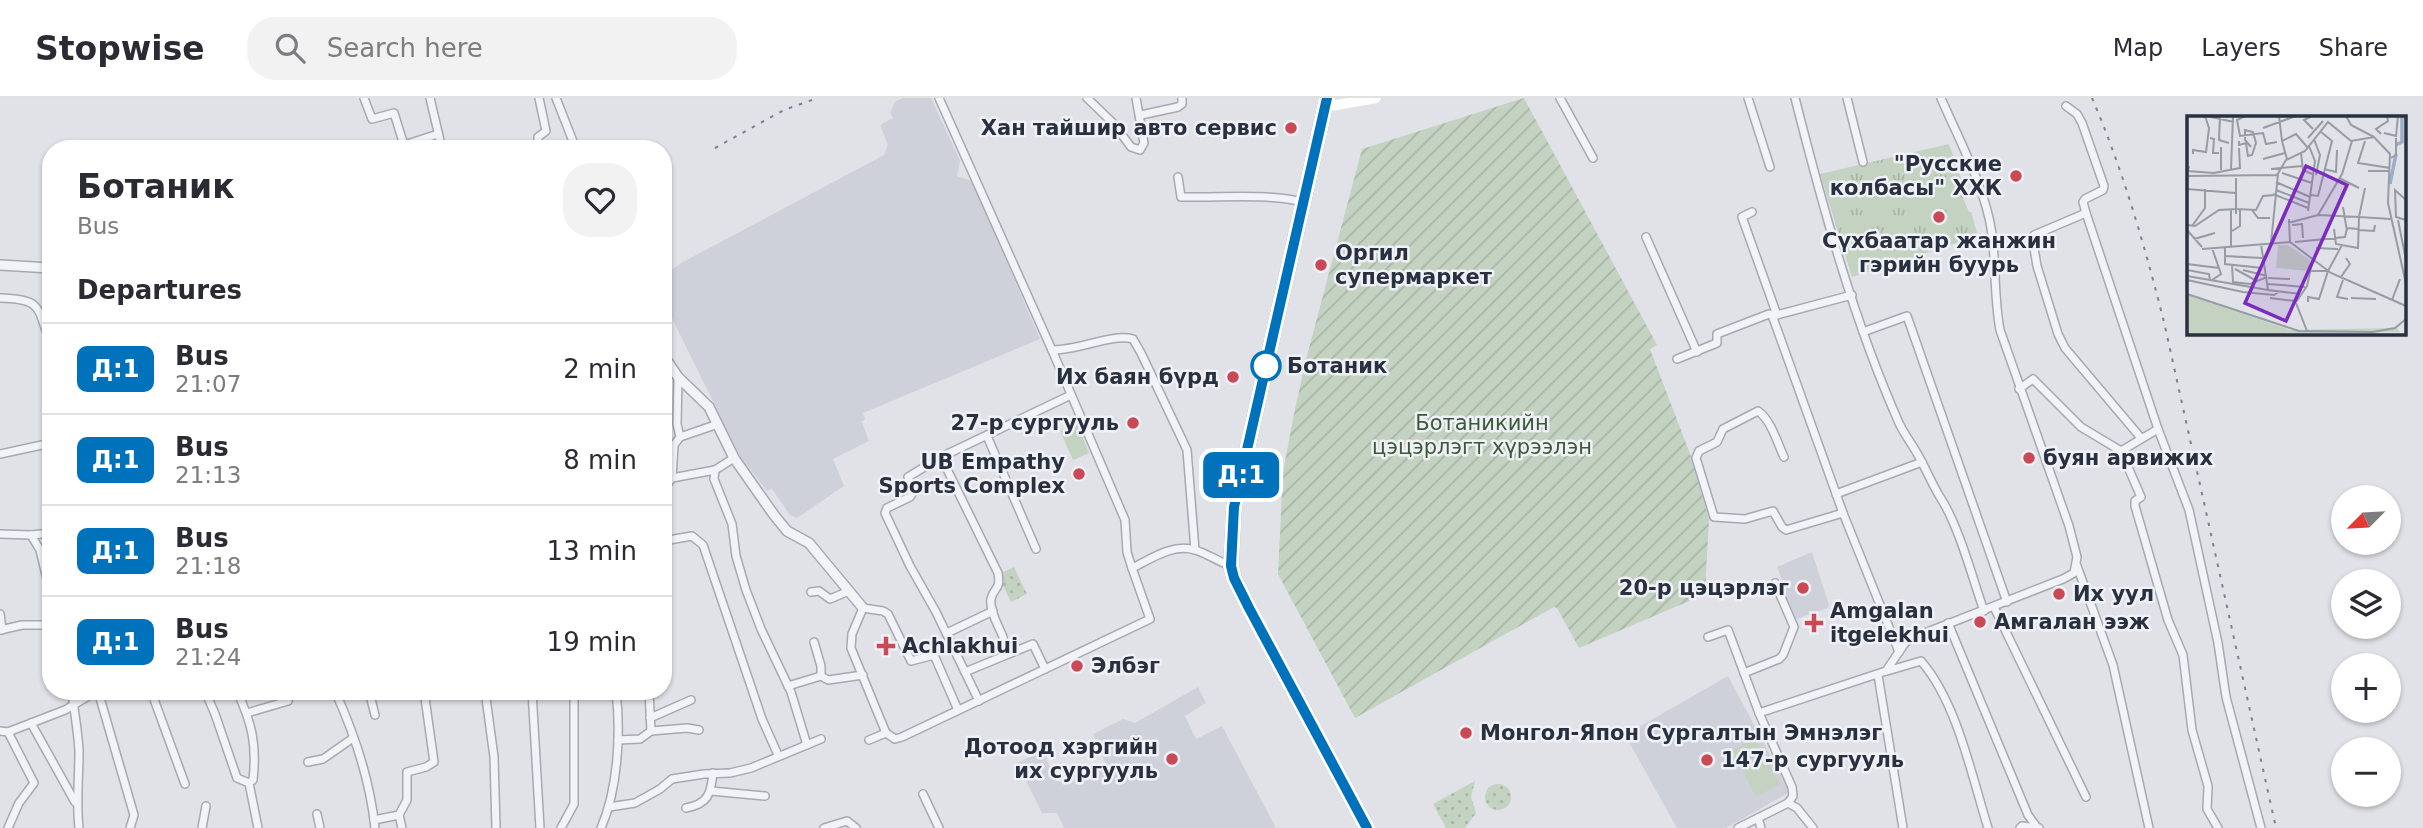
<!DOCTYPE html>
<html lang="en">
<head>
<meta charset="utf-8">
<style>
	:root { --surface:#fff; --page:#f2f2f3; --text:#2b2b33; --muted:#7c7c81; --line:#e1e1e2 }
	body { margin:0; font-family:"DejaVu Sans",sans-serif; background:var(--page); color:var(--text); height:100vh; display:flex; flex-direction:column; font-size:26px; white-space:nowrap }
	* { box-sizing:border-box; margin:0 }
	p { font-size:23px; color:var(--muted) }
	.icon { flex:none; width:38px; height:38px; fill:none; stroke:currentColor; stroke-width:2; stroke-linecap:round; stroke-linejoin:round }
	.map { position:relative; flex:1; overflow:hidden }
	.side { position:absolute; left:42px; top:42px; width:630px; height:560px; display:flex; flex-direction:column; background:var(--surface); border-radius:28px; box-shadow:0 2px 5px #0004 }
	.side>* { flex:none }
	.badge { padding:0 14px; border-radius:10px; font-size:24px; line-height:46px }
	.needle { width:46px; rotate:246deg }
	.buttons { position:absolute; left:2331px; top:387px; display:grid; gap:14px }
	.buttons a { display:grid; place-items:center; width:70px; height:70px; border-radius:50%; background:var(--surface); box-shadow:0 2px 5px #0004; font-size:35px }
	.map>.badge { position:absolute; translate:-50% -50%; box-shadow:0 0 0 4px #fff }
	h2 { padding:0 35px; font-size:26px; line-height:63px }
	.round { display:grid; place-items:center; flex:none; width:74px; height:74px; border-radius:28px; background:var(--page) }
	.headline { display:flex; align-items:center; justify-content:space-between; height:119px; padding:0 35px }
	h1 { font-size:33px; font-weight:700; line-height:52px }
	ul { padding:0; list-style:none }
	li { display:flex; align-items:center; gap:21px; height:91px; padding:0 35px; border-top:2px solid var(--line) }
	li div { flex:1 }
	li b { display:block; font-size:26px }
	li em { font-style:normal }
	li .badge { min-width:77px; font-weight:700; text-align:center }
	header { display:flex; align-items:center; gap:42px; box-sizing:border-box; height:98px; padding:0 35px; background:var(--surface); border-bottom:2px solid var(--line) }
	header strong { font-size:33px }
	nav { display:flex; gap:38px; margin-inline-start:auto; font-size:24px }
	.search { width:490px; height:63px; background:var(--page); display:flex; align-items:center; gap:18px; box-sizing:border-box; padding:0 24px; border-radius:28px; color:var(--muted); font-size:26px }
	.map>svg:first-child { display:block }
	.built { fill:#ced1da }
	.grass { fill:url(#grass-dots) }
	.park { fill:url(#park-tufts) }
	.garden { fill:url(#garden-furrows) }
	.pitch { fill:#c4d2c1 }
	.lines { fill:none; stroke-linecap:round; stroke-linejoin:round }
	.minor-casing { stroke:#a5a9b2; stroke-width:10 }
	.tertiary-casing { stroke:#a5a9b2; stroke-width:12 }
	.trunk-casing { stroke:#888f9e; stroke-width:16 }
	.minor { stroke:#f2f3f7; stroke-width:7 }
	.tertiary { stroke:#f2f3f7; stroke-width:9 }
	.secondary { stroke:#fff; stroke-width:10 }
	.trunk { stroke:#fff; stroke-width:12 }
	.rail { stroke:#7a8191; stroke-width:2; stroke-dasharray:3.5 7; stroke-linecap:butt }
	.line-casing { stroke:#fff; stroke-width:16 }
	.line { stroke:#0072bc; stroke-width:10 }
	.poi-dot { fill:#c94955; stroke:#eff1f6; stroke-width:2.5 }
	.stop-dot { fill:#fff; stroke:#0072bc; stroke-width:3.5 }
	.labels { text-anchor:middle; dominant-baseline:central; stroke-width:5; stroke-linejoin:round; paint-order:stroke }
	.poi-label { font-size:21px; font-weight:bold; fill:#29303f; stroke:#eff1f6; text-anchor:start }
	.stop-label { font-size:21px; font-weight:bold; fill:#29303f; stroke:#eff1f6; text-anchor:start }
	.park-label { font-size:21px; fill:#3b5a37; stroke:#eff1f6 }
	.inset-river { fill:none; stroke:#9caec7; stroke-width:3.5 }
	.inset-road { fill:none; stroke:#979ba4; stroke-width:2 }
	.view { fill:#7b2cbf; fill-opacity:0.15; stroke:#7b2cbf; stroke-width:3.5 }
	.inset-edge { fill:none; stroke:#29303f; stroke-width:3.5 }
</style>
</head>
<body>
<header>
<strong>Stopwise</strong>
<div class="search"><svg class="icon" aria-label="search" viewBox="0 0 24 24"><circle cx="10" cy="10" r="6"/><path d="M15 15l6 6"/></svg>Search here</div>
<nav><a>Map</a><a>Layers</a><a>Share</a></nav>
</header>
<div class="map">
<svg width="2423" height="730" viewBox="0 0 2423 730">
	<defs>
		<pattern id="grass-dots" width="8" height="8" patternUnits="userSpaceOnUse" patternTransform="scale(1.75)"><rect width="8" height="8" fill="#c4d2c1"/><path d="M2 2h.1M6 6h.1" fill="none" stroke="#a8b5a7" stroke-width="1.8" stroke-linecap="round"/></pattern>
		<pattern id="park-tufts" width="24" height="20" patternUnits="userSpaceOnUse" patternTransform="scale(1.75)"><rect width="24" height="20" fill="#c4d2c1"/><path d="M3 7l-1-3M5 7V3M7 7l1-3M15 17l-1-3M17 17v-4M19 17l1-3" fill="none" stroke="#a8b5a7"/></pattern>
		<pattern id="garden-furrows" width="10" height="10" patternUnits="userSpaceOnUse" patternTransform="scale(1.75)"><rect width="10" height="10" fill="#c4d2c1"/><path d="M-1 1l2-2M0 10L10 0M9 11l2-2" fill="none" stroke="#a8b5a7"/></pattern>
	</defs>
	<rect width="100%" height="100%" fill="#e0e2e8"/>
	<g class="built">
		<polygon points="903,0 931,0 960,63 957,78 972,83 1040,241 863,315 865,321 862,324 869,343 833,361 844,388 797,420 790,417 772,391 767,393 740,358 663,202 663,177 683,164 884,57 888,47 880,27 893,20 890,14 896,3"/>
		<polygon points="1812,454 1829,507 1828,510 1796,521 1780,487 1783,485 1777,469"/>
		<polygon points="1728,578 1787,688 1788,695 1726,730 1677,730 1625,637"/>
		<polygon points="1198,589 1206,605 1185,618 1196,641 1222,628 1276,730 1064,730 1057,715 1042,715 1017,665 1037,656 1045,658 1056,683 1069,686 1106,666 1093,636 1123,621 1135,625"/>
	</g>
	<g class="grass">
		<polygon points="1014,469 1027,496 1011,504 998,477"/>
		<polygon points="1475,683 1471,699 1476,715 1465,730 1446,730 1433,706"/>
		<circle cx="1498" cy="699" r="13"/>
	</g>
	<polygon class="park" points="1949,46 1967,98 1963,100 1969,114 1971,114 1978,138 1852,179 1820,76"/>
	<polygon class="garden" points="1524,0 1657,247 1650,251 1692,361 1709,421 1705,494 1687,504 1579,550 1557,510 1554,509 1355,620 1278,476 1283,374 1295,311 1308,254 1362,51"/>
	<g class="pitch">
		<polygon points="1077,326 1089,355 1073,362 1060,333"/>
		<polygon points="1755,640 1780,686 1756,699 1732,652"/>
	</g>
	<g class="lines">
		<g class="minor-casing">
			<g id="minor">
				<polyline points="364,0 372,21 394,15 404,47"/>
				<polyline points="430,0 442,51"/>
				<polyline points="556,0 576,51"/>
				<path d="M939 0 1052 252C1078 253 1112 235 1133 241L1141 255 1187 352 1195 452"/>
				<polyline points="1087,0 1113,25 1131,49 1140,52 1144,45 1136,0"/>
				<polyline points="1560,0 1593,60"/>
				<polyline points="1748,0 1770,69"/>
				<path d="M1795 0C1823 110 1853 221 1899 325 1904 336 1912 346 1918 357 1926 371 1932 386 1940 399 1959 428 1972 479 1984 513"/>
				<polyline points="1847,0 1863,64"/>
				<polyline points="2066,8 2077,16 2082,25 2104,88 2103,92 2085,101 2083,104 2086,115 2158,331 2189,412 2218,545 2226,599 2261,730"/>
				<polyline points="1141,17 1178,9 1182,6 1182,0"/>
				<polyline points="392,51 438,36"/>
				<polyline points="538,51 538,39 546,33 539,0"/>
				<path d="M1178 79 1181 99C1222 100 1263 95 1303 104"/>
				<polyline points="1752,114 1742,119 1777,217"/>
				<polyline points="2086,115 2034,137 2034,150 2037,168 2058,236 2065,250 2141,340"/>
				<polyline points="1646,139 1697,254"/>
				<path d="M0 200C45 201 36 211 51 245"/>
				<polyline points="1772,217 1843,415 1899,554"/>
				<polyline points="1863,234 1907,218 2007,504"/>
				<polyline points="1052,252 1125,422 1127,454 1132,470"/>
				<polyline points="1677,261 1717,245 1717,236 1769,216 1777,217 1852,197"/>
				<polyline points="678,279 677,326 680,339"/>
				<polyline points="2019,291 2033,281 2081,329 2121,353 2141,399 2135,403 2135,408 2168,522 2183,557 2192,632 2208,688 2207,711 2218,730"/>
				<polyline points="987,338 1036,451"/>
				<polyline points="2121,353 2158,331"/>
				<polyline points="0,356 51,345"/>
				<path d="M941 359 998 475C1001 493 994 488 991 501 989 512 999 529 1003 539"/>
				<path d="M1784 359C1777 344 1771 322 1758 313L1723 331 1717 344 1699 353 1696 360 1714 419 1745 421 1773 413 1782 429 1786 432 1843 415"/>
				<polyline points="734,360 715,372 714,381 732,426 736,458 746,492 761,531 791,594 807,647"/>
				<polyline points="663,379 672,380 715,372"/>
				<polyline points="663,392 672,380 674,347 680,339 718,326"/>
				<polyline points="1836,396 1922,364"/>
				<polyline points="0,436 31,437 51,435"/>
				<polyline points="31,437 40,452 51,498"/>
				<polyline points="663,443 692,438 703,447 762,621 778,657"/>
				<polyline points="2077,468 2113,567 2149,730"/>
				<polyline points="811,494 819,493 830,501 849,493"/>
				<polyline points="1994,509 2086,699"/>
				<polyline points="0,516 2,532"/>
				<polyline points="1948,525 2028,717 2036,728"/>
				<polyline points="0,532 22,527 51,527"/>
				<polyline points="947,535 993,513"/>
				<polyline points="1708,539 1728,532 1759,615"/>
				<polyline points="814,544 821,568 821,578"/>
				<path d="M1887 573 1921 563C1957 604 1972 679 1988 730"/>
				<polyline points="965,574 1033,546 1045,571"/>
				<polyline points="1744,575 1779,561 1783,557 1794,529 1775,485"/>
				<polyline points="1878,577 1903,730"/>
				<polyline points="788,588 821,578 828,582 863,577"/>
				<path d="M72 593C74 613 78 633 79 653 79 681 76 703 79 730"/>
				<polyline points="98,593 134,717 130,730"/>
				<polyline points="151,593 185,686"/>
				<polyline points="205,593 215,616 237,680 249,685"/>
				<path d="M237 593C252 626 257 646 253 682L249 685 258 730"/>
				<path d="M335 593C355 637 370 682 375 730"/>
				<polyline points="369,593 375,617"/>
				<polyline points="485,593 494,659 496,730"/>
				<polyline points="532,593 540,730"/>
				<polyline points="979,603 936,514 910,468 885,415 887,410 910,399 912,396 908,379 941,359 1071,297"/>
				<polyline points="247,615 288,603 284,593"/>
				<polyline points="650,620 691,602"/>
				<polyline points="31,625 75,704"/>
				<polyline points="0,633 8,634 65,612 97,593"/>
				<polyline points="651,633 687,630 699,632"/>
				<path d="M886 635 895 641 902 639 1150 521 1132 470C1151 461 1173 445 1195 452 1208 456 1219 464 1231 468"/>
				<polyline points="618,642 640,641 651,633 649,593"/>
				<polyline points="869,642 886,635 851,550 852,536 863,510 883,513 888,516 911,563 934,557 958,612"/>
				<polyline points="308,664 323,661 353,640"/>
				<polyline points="711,693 765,698"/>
				<polyline points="923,696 939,730"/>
				<polyline points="1788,705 1797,710 1813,730"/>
				<polyline points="609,709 635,705 660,691 672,681 704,676 730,675 751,670 821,641"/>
				<path d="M686 710C708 706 711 696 713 675"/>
				<polyline points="317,716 320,730"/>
				<polyline points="1758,720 1761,730"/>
				<polyline points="374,722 399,717"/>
				<polyline points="8,730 19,705 34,685 8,634"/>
				<polyline points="202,730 206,708"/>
				<polyline points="402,730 399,717 407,702 407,674 426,669 434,664 424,593"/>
				<polyline points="561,730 574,706 574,593"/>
				<path d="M601 730C618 691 621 635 616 593"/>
				<polyline points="824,730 847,723 856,730"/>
				<path d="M1738 730 1788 705 1793 698 1792 689 1759 615 1886 573 1905 545 1912 540 2063 481 2074 475 2077 459 2069 428 2000 232C1994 200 1996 168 1992 136 1986 91 1959 42 1941 0"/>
				<polyline points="2020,730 2022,728 2039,730"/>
			</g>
		</g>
		<g class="tertiary-casing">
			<g id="tertiary">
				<polyline points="0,167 51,170"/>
				<polyline points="663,257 678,279 709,309 734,360 774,417 787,433 809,445 863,510"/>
			</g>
		</g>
		<g class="trunk-casing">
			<polyline id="trunk" points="1327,0 1234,409 1231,468 1234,480 1249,510 1367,730"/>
		</g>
		<use href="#minor" class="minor"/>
		<use href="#tertiary" class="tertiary"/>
		<polyline class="secondary" points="1325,9 1376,0"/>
		<use href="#trunk" class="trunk"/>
		<g class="rail">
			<path d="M2092 0C2123 72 2145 149 2164 224L2276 730"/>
			<polyline points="715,50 784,12 812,2"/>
		</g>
	</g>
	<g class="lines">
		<g class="line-casing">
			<polyline id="line" points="1327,0 1234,409 1231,468 1234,480 1249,510 1367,730"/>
		</g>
		<use href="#line" class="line"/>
	</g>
	<g class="poi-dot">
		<circle cx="1291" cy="30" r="7"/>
		<circle cx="2016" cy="78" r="7"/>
		<circle cx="1939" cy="119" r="7"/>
		<circle cx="1321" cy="167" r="7"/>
		<circle cx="1233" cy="279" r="7"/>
		<circle cx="1133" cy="325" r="7"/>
		<circle cx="2029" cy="360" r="7"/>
		<circle cx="1079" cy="376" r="7"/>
		<circle cx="1803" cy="490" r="7"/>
		<circle cx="2059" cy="496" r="7"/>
		<circle cx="1980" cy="524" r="7"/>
		<path d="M1810.5 514.5h7v7h7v7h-7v7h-7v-7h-7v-7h7z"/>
		<path d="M882.5 537.5h7v7h7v7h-7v7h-7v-7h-7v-7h7z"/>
		<circle cx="1077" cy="568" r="7"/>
		<circle cx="1466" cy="635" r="7"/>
		<circle cx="1172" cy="661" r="7"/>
		<circle cx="1707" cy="662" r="7"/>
	</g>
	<circle class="stop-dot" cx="1266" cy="268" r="14"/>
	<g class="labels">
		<g class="poi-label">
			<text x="1277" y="30" text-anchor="end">Хан тайшир авто сервис</text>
			<text x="2002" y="66" text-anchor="end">"Русские<tspan x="2002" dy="24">колбасы" ХХК</tspan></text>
			<text x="1939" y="143" text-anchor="middle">Сүхбаатар жанжин<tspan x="1939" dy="24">гэрийн буурь</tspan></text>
			<text x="1335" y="155">Оргил<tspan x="1335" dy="24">супермаркет</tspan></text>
			<text x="1219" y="279" text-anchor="end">Их баян бүрд</text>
			<text x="1119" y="325" text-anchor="end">27-р сургууль</text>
			<text x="2043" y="360">буян арвижих</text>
			<text x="1065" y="364" text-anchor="end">UB Empathy<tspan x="1065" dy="24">Sports Complex</tspan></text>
			<text x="1789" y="490" text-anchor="end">20-р цэцэрлэг</text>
			<text x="2073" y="496">Их уул</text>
			<text x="1830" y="513">Amgalan<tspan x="1830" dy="24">itgelekhui</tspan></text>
			<text x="1994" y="524">Амгалан ээж</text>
			<text x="902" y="548">Achlakhui</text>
			<text x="1091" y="568">Элбэг</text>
			<text x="1480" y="635">Монгол-Япон Сургалтын Эмнэлэг</text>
			<text x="1158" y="649" text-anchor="end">Дотоод хэргийн<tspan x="1158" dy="24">их сургууль</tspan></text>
			<text x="1721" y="662">147-р сургууль</text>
		</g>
		<g class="stop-label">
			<text x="1287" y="268">Ботаник</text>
		</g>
		<g class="park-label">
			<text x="1482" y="325">Ботаникийн<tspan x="1482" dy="24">цэцэрлэгт хүрээлэн</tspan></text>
		</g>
	</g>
	<g transform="translate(2187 18)">
		<rect width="219" height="219" fill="#e0e2e8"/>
		<path d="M0 179 103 214 210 212 213 216 0 219Z" fill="#c4d2c1"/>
		<path d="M91 129H101L123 144 122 155 89 152Z" fill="#c4d2c1"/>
		<path class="inset-river" d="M209 29 215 26V0M203 68 209 38"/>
		<path class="inset-road" d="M33 0 32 24 42 27M58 0 50 4 53 20 76 17 79 28 90 26M92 0 95 25M125 0 117 4 126 13M159 0 164 9 187 21M24 1 47 6M76 12 109 0M197 17 209 20 211 0M194 18 189 13 201 5 200 0M23 22 27 23 26 37H32M121 22 136 5M127 23 133 39 129 59M52 25V29L59 27 61 40 65 39 69 27 66 16 58 14V24L64 31M178 25 171 47 203 52M34 31V54M52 32 53 53M114 37 116 54 125 58M6 38V34L19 36 22 12 18 0M204 42 209 39V22M76 43 98 37M100 43 95 25 109 18 121 32M2 50 1 55 27 57 53 52M44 53 46 0M84 53 115 50M137 53 149 56 150 34M181 55H203M95 57 125 67M0 60 90 59 99 44 118 35 141 6 164 25 187 21 203 38 201 87 219 168M152 62 172 72M89 66 123 81M0 73 48 77M89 74 122 87M86 78 121 92M124 79 131 80 145 25 133 15M219 84 208 74 209 101 219 104M156 91 160 115M65 94 71 102H83M121 95 128 45 122 30M49 98V93L69 94 76 80 87 79M131 99 155 58 165 25M102 103 103 126M211 104 219 144M101 107 131 99 172 101 178 72M0 109 8 110 32 94 49 93V62M105 109 115 108 116 122M5 110 18 92V73M147 113 149 128 155 129M0 114 15 131M171 114 187 115 188 109M45 115 53 110V94M7 123 28 117M108 126 158 121 160 112 171 113M84 127 91 58M74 128 81 174 113 178M38 131V148L75 152M44 131V94M129 132 151 133M15 133 103 126 144 157 219 190M38 140 75 142M0 148 32 152M45 149 46 166 63 168 80 161M48 153 68 164M0 154 22 158 23 164M56 154 80 160M123 155H141L155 129 171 132 172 101 204 103M0 160 81 174M154 161 163 148 159 142M81 162 103 163M0 164 56 176 87 179 93 175M25 164 34 158 25 132M156 164 150 181 161 183M81 168 118 171M0 178 112 215 186 216 208 212 219 203M83 182 108 185M164 182 189 183M205 184 213 163M109 186 120 170 126 143M121 186V181L132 183 141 155M109 187 120 215"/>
		<path class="view" d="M119 50 160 69 99 205 58 187Z"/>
		<rect width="219" height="219" class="inset-edge"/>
	</g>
</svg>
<div class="buttons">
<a><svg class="needle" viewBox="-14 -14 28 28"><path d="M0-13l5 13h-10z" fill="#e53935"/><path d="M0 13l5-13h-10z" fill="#7c7c81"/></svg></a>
<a><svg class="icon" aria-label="layers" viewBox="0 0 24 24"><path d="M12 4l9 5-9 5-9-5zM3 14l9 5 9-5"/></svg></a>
<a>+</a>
<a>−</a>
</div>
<b class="badge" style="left:1241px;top:377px;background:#0072bc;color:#fff">Д:1</b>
<section class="side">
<div class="headline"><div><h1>Ботаник</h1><p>Bus</p></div><a class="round"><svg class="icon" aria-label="heart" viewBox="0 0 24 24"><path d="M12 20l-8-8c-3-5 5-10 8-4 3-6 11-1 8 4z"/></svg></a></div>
<h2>Departures</h2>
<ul>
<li><span class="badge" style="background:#0072bc;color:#fff">Д:1</span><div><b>Bus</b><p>21:07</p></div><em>2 min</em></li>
<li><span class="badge" style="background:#0072bc;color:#fff">Д:1</span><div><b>Bus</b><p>21:13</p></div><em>8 min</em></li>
<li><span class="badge" style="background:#0072bc;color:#fff">Д:1</span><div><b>Bus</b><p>21:18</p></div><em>13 min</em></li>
<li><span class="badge" style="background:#0072bc;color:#fff">Д:1</span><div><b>Bus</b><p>21:24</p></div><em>19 min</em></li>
</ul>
</section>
</div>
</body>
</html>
